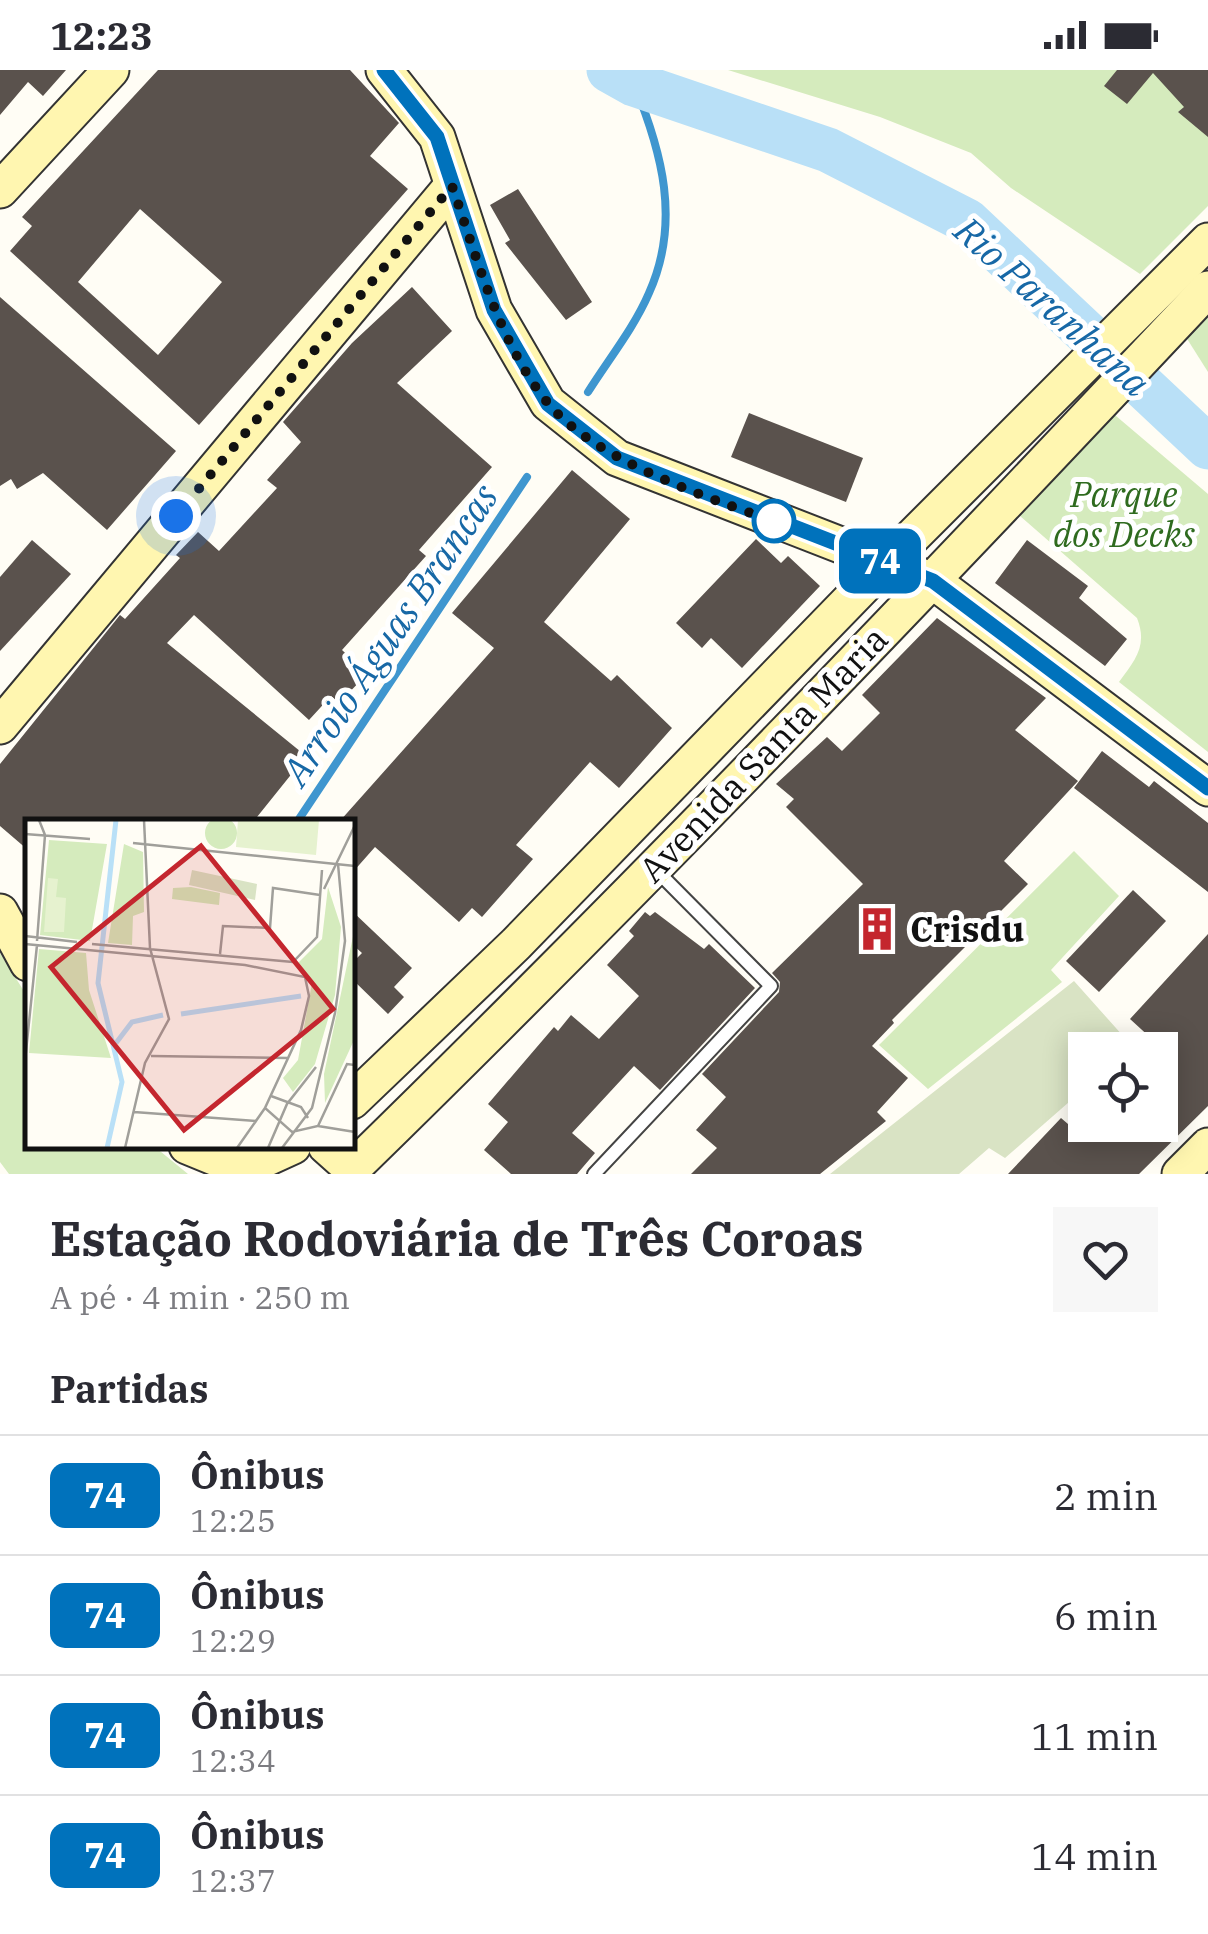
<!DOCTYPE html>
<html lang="pt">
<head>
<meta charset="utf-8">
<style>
	:root { --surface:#fff; --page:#f7f7f7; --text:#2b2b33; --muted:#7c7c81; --line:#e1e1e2 }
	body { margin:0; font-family:"IBM Plex Serif",serif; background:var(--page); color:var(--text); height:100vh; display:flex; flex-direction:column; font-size:38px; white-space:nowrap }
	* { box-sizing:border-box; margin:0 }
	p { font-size:32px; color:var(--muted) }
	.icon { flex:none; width:55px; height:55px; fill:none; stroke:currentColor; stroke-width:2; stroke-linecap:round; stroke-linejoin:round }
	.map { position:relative; height:1104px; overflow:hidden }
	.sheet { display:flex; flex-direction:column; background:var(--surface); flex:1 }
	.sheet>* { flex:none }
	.badge { padding:0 20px; border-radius:15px; font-size:35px; line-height:65px }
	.buttons { position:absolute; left:1068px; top:962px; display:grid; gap:20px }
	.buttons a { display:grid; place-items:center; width:110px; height:110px; border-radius:0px; background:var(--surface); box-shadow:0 5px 25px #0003; font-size:50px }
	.you { position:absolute; width:50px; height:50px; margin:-25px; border:8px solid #fff; border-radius:50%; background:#1a73e8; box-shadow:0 0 0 15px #1a73e833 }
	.map>.badge { position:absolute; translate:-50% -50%; box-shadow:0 0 0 5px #fff }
	h2 { padding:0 50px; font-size:38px; line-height:90px }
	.round { display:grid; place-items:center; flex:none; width:105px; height:105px; border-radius:0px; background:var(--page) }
	.overview { display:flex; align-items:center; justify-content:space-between; height:170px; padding:0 50px }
	h1 { font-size:48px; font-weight:800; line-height:75px }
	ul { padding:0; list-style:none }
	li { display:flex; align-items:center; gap:30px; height:120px; padding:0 50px; border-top:2px solid var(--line) }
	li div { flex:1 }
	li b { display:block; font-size:38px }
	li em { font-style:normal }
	li .badge { min-width:110px; font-weight:700; text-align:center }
	.status { display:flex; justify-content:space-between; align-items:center; height:70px; padding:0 50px; background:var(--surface); direction:ltr }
	.status svg { height:28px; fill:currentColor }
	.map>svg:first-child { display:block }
	.green { fill:#d5ebbd }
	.cemetery { fill:#d9e3c4 }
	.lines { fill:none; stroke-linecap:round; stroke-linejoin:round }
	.stream { stroke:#3f96cf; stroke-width:8 }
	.river { stroke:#b9e0f7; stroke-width:45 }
	.building { fill:#5a524d; fill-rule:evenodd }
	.lane-casing { stroke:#444; stroke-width:16 }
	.secondary-casing { stroke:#333; stroke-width:39 }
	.lane { stroke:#fff; stroke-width:12 }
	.secondary { stroke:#fff6b0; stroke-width:35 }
	.line-casing { stroke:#fff; stroke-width:22 }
	.line { stroke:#0072bc; stroke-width:15 }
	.walk { stroke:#111; stroke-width:10; stroke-dasharray:0 18 }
	.stop-dot { fill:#fff; stroke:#0072bc; stroke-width:5 }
	.labels { text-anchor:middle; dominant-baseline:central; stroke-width:10; stroke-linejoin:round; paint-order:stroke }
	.park-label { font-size:35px; font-style:italic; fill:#2f6b1f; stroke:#fff }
	.street-label { font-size:35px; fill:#111; stroke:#fff }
	.poi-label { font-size:35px; font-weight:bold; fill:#111; stroke:#fff; text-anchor:start }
	.water-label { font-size:38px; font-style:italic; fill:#1768a6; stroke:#fff }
	.inset-river { fill:none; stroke:#b9e0f7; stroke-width:5 }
	.inset-road { fill:none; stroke:#a09f9a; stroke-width:2.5 }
	.view { fill:#c4262e; fill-opacity:0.15; stroke:#c4262e; stroke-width:5 }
	.inset-edge { fill:none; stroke:#111; stroke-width:5 }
</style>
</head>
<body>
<div class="status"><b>12:23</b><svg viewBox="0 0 49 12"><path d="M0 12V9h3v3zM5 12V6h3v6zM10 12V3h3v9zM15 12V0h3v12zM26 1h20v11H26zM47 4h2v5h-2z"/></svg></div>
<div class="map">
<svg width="1208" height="1104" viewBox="0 0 1208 1104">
	<rect width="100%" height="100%" fill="#fffdf5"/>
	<g class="green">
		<polygon points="728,0 1208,0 1208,136 1140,204 1011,118 971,83 880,47"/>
		<polygon points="1208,241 1208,302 1184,264"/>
		<path d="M1109 340 1208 424V682L1119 612C1135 590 1148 576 1137 548L1013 440Z"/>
		<polygon points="1074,781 1119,826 1051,900 1062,912 928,1019 879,975"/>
		<polygon points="0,883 27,926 28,1076 155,1077 188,1104 9,1104 0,1092"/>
	</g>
	<polygon class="cemetery" points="1074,911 1132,976 1085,980 1085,1018 1005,1088 989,1078 959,1104 830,1104"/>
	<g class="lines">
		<g class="stream">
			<path d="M588 322C608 290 634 258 649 223 681 152 662 82 634 14"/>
			<polyline points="297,752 527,407"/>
		</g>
		<polyline class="river" points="609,0 634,14 828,80 967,151 1208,377"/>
	</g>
	<g class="building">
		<polygon points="0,0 66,0 43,26 28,12 0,45"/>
		<path d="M158 0H350L399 53 370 86 408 119 199 355 10 181 32 156 22 147ZM140 139 222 212 158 285 78 212Z"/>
		<polygon points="1117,0 1208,0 1208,67 1178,42 1184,37 1153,3 1127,34 1104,16"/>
		<polygon points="518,119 592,232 566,250 505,173 510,170 490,135"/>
		<polygon points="412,217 452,261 397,313 492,397 419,480 426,486 342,580 367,604 339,633 331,626 309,650 194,545 167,573 306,686 253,752 28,752 28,780 0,756 0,694 120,545 125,549 180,488 176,485 198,462 219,481 277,418 267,410 301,372 283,352 352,273"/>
		<polygon points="0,227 176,381 107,460 43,403 17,419 11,409 0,416"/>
		<polygon points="749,343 863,388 846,432 731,387"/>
		<polygon points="572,400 630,449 544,552 611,611 617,605 672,658 619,718 590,692 516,775 533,789 482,847 472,838 459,852 375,777 352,803 352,752 339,752 494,578 452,543"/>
		<polygon points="756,469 781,493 788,486 820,516 742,598 711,568 702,578 676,553"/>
		<polygon points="32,470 71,504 0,581 0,507"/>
		<polygon points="1027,470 1088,516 1079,528 1127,569 1105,596 995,513"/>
		<polygon points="937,548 1046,628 1015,660 1078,711 1004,791 1028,814 892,950 894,953 872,976 908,1008 877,1042 886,1051 820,1104 691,1104 717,1078 696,1060 726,1027 702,1004 779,922 780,912 772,903 863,814 786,737 794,729 776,714 827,667 842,681 880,643 862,625"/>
		<polygon points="1102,681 1149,717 1154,711 1208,753 1208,822 1074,718"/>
		<polygon points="1133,820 1166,851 1099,922 1066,891"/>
		<polygon points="352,841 412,898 394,917 404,927 388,944 352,909 352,893 362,883 352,874"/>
		<polygon points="645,842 650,846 655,842 704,879 709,874 755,918 660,1020 634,996 572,1063 595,1083 577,1104 511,1104 484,1080 508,1052 488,1034 554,957 558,961 571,945 599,969 639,926 607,895 634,866 629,861"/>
		<polygon points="1208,864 1208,1036 1139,1104 1008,1104 1061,1048 1068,1054 1085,1038 1085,1055 1160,1055 1160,980 1143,980 1153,970 1130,949"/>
	</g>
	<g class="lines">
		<g class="lane-casing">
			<polyline id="lane" points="594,1104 771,916 655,799"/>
		</g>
		<g class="secondary-casing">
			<g id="secondary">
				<polyline points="384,0 437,67 494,240 548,333 617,388 933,511 1208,718"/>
				<polyline points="0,120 111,0"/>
				<polyline points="0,656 452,116"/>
				<polyline points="0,842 28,893"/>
				<polyline points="352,1031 516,874 886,493 1208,171"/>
				<polyline points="187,1076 243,1099 293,1076"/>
				<polyline points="326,1076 352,1099"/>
				<path d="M352 1099C645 813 928 517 1208 219"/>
				<polyline points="1180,1104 1208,1076"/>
			</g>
		</g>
		<use href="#lane" class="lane"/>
		<use href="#secondary" class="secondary"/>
	</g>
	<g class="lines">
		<g class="line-casing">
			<polyline id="line" points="384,0 437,67 494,240 548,334 617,388 933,511 1208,718"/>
		</g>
		<use href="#line" class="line"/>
		<path class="walk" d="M176 446 452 116C477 187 499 273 547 332 596 393 718 431 790 457L774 451"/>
	</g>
	<defs>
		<g id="building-bare" transform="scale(3.45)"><path d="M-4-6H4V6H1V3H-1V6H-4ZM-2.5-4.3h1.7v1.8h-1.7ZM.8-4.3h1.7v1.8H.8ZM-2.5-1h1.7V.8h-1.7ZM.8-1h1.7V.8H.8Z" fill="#c4262e" stroke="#fff" stroke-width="2.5" paint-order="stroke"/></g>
	</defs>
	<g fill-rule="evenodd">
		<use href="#building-bare" x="877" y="859"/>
	</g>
	<circle class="stop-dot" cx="774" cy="451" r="20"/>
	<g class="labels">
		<g class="park-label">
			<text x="1124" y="424">Parque<tspan x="1124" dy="40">dos Decks</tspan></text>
		</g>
		<g class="street-label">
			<text transform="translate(763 684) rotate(-46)">Avenida Santa Maria</text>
		</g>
		<g class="poi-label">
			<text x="910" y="859">Crisdu</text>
		</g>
		<g class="water-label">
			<text transform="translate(1053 236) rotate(42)">Rio Paranhana</text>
			<text transform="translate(389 564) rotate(-56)">Arroio Águas Brancas</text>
		</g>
	</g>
	<g transform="translate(25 749)">
		<rect width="330" height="330" fill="#fffdf5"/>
		<path d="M180 14a16 16 0 1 1 32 0a16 16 0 1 1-32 0ZM24 21 82 25 65 122 15 116ZM99 25 118 33 119 93 108 97 107 126 83 124ZM166 68 195 74 194 86 147 80 148 69ZM303 68 316 108 310 176 290 245 268 273 258 259 273 241 287 164 271 146 297 120ZM330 108V219L300 284 299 255ZM14 130 61 134 64 171 86 239 4 234Z" fill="#d5ebbd"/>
		<path d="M167 51 232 65 230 81 164 66Z" fill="#d9e3c4"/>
		<path d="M213 1H294L291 36 211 28ZM23 59 33 60 31 78 41 79 39 113H19Z" fill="#e6f2cf"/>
		<path class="inset-river" d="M156 195 276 177M91 224 107 203 138 196M82 329 97 263 73 164 91 1"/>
		<path class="inset-road" d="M0 15 65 20M108 24 330 47M299 70 330 6M0 117 52 123M12 122 20 16 14 1M0 125 220 146 280 158 284 177 276 211 240 289 267 313 293 307 322 245 330 246M67 125 268 143M195 135 198 107 245 109 248 69 295 76M268 143 292 118 297 51M126 237 263 239M0 242 12 126M246 277 276 288 283 299M109 293 232 302M293 307 330 313M100 329 120 244 144 200 125 129 119 1M212 329 240 289M243 329 262 285 291 248M257 329 287 289 310 194 320 122 313 45"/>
		<path class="view" d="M176 27 308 190 159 311 26 148Z"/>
		<rect width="330" height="330" class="inset-edge"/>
	</g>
</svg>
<div class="buttons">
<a><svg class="icon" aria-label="locate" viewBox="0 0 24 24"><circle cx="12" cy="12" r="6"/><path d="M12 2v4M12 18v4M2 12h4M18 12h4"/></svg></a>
</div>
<div class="you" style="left:176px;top:446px"></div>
<b class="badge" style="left:880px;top:491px;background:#0072bc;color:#fff">74</b>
</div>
<section class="sheet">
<div class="overview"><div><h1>Estação Rodoviária de Três Coroas</h1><p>A pé · 4 min · 250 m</p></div><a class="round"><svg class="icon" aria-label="heart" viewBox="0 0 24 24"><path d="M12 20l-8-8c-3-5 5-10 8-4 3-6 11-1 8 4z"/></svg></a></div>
<h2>Partidas</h2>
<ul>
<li><span class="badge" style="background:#0072bc;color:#fff">74</span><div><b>Ônibus</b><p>12:25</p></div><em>2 min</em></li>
<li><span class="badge" style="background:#0072bc;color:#fff">74</span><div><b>Ônibus</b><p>12:29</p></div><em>6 min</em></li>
<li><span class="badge" style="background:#0072bc;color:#fff">74</span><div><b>Ônibus</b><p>12:34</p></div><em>11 min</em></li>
<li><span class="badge" style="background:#0072bc;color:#fff">74</span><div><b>Ônibus</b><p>12:37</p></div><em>14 min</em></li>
</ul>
</section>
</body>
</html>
